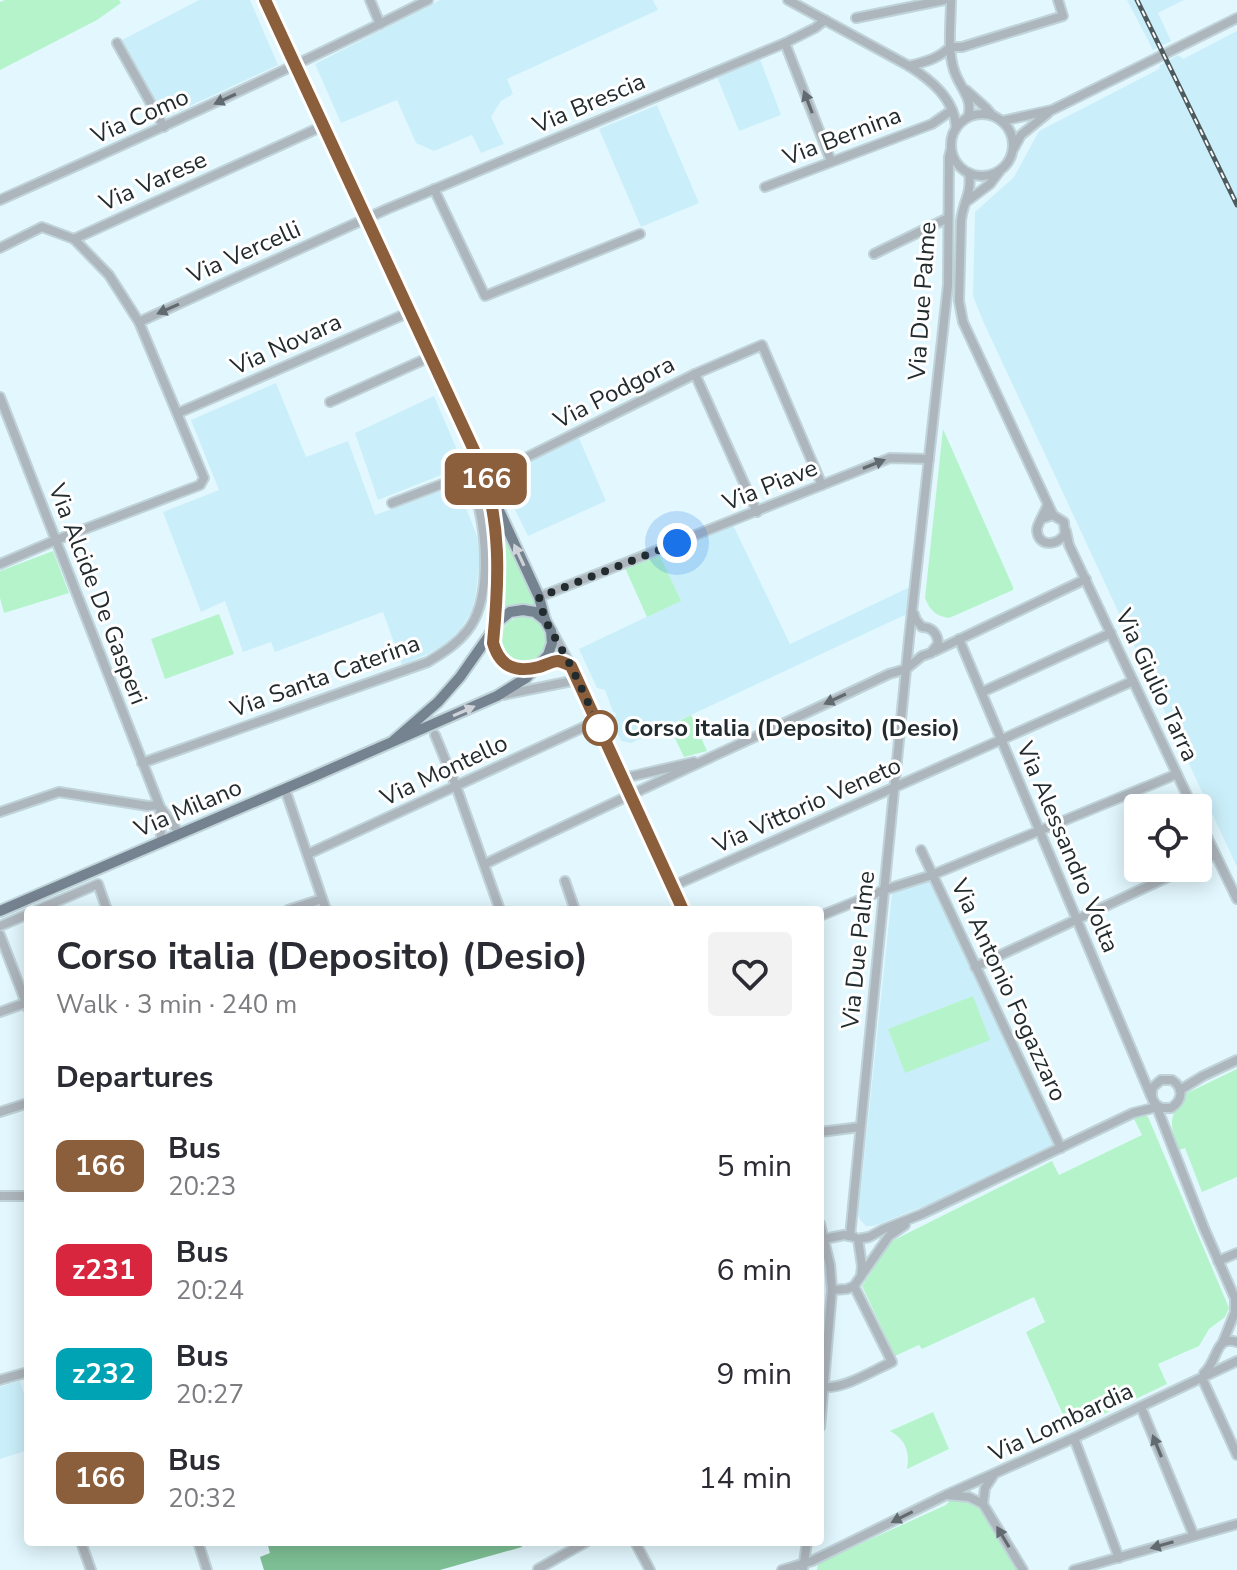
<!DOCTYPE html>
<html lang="en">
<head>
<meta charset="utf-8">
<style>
	:root { --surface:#fff; --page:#f2f2f3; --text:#2b2b33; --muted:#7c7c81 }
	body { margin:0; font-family:"Nunito Sans",sans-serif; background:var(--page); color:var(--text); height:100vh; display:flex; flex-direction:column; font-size:30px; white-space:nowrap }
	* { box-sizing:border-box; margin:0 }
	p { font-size:26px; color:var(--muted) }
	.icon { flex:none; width:44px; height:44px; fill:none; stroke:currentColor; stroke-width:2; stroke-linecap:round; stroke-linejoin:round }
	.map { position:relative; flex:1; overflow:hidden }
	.details { position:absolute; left:24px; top:906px; width:800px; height:640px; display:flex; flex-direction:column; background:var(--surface); border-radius:8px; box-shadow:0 4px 20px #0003 }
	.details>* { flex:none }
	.badge { padding:0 16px; border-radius:12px; font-size:28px; line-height:52px }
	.buttons { position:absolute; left:1124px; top:794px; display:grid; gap:16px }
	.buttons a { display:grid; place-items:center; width:88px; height:88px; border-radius:8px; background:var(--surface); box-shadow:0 4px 20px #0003; font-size:40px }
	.you { position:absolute; width:40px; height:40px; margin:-20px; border:6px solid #fff; border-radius:50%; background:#1a73e8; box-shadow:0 0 0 12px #1a73e833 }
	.map>.badge { position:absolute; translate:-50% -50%; box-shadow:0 0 0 4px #fff }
	h2 { padding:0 32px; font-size:30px; line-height:72px }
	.round { display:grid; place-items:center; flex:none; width:84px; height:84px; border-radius:8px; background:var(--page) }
	.head { display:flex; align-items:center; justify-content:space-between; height:136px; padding:0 32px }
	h1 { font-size:38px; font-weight:700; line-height:60px }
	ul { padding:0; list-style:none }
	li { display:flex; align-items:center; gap:24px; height:104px; padding:0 32px }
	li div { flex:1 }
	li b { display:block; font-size:30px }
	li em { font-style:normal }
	li .badge { min-width:88px; font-weight:700; text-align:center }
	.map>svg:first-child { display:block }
	.built { fill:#cbeffa }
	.green { fill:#b5f4ca }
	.forest { fill:#7ec095 }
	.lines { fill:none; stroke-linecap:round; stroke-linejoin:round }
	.minor-casing { stroke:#bfd3d9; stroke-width:12 }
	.major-casing { stroke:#bfd3d9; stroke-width:14 }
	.minor { stroke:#aeb6bd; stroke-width:8 }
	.major { stroke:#758290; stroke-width:10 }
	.rail-casing { stroke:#4e5b5e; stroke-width:5 }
	.rail { stroke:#fff; stroke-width:2; stroke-dasharray:6; stroke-linecap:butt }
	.oneway { fill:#616a6f }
	.oneway2 { fill:#cfd3d8 }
	.line-casing { stroke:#fff; stroke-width:18 }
	.line { stroke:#8b5e3c; stroke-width:12 }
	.walk { stroke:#222c2f; stroke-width:8; stroke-dasharray:0 14.4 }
	.stop-dot { fill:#fff; stroke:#8b5e3c; stroke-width:4 }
	.labels { text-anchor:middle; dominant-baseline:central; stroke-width:6; stroke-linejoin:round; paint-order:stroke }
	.street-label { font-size:24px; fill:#222c2f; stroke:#fff }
	.stop-label { font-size:24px; font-weight:bold; fill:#222c2f; stroke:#fff; text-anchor:start }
</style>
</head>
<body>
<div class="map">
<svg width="1237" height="1570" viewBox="0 0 1237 1570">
	<rect width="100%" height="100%" fill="#e2f8fe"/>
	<g class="built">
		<polygon points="199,0 250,0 278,65 164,118 122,40"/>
		<polygon points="440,0 653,0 658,10 507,79 513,94 501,101 491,117 504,144 481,153 472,135 434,151 416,143 397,100 341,123 315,64"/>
		<polygon points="1127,0 1184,0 1158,13 1171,41 1153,50"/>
		<polygon points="1237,31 1237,867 983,321 973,296 975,212 1014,177 1039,131 1159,69 1160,65 1178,55 1183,59"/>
		<polygon points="760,59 781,115 739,131 717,77"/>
		<polygon points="657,105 699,203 641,227 599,129"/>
		<polygon points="276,383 306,457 348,441 375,515 457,485 477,536 480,556 476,592 472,611 460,630 445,644 428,654 402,665 383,612 275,652 271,642 243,652 225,601 201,612 163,512 219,490 191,420"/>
		<polygon points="434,396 464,466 378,500 355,433"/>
		<polygon points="579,438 606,501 528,536 498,476"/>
		<polygon points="733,525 790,644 910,587 907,614 631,743 621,741 612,720 616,715 615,712 613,712 605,690 597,688 579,649 680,601 659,554"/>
		<polygon points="929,879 1055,1144 947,1197 874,1226 866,1226 860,1220 858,1215 892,893"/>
		<polygon points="20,1381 28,1406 28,1450 0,1459 0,1387"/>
	</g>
	<g class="green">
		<polygon points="5,0 119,0 121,3 97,20 0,70 0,2"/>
		<path d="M943 429 1013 587V590L949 618C935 616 930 610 925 598Z"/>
		<path d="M506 533 539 610C523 602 513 605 500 615L505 581 502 536Z"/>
		<polygon points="53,551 69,593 4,613 0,598 0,571"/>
		<polygon points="659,554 681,601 647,617 625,568"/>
		<polygon points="219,614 234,654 165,679 151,639"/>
		<circle cx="523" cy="640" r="23"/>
		<polygon points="691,715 707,751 684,757 669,726"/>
		<polygon points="973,996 990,1040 905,1073 888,1029"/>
		<path d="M1237 1069V1177L1202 1192 1185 1148 1179 1150C1175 1137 1168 1124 1175 1111 1178 1104 1183 1101 1185 1094Z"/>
		<path d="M1144 1115 1148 1117 1229 1308 1225 1317 1209 1329 1199 1346 1158 1364 1167 1384 1070 1430 1026 1332 1045 1322 1034 1297 922 1349 919 1345 895 1356 862 1286C872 1271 882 1255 892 1241L1052 1161 1059 1175 1142 1135 1133 1117Z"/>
		<path d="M933 1412 949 1449 907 1469C910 1452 906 1440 890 1431Z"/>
		<polygon points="959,1500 969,1502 983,1511 1017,1570 817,1570 818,1563 946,1505 949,1501"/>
	</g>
	<polygon class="forest" points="267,1542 520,1542 522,1547 440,1570 264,1570 260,1557 270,1553"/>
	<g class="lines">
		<g class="minor-casing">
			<g id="minor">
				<polyline points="370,0 380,24"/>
				<path d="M788 0 909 66C931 80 955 99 956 128"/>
				<path d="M951 0C951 22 947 49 954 70 959 87 974 98 968 117"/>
				<polyline points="856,18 944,0"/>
				<polyline points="117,43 164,127"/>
				<polyline points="785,43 831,161"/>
				<path d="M909 66C925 62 938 59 950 47H962L1063 16 1058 0"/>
				<polyline points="966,90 986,108 992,115"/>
				<circle cx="982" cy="145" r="31"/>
				<polyline points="1002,121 1052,110 1237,18"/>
				<polyline points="1014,148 1021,135 1048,113"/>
				<path d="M969 173C972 195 963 201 961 221L959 301 963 322 1053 515"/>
				<polyline points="765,187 932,124 952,110"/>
				<polyline points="434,189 485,296 640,234"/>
				<path d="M0 200C144 136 287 71 428 0"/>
				<polyline points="966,202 990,184 999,172"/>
				<polyline points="0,248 42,227 74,239 323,126"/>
				<polyline points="874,254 948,218"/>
				<polyline points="139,322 387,209 785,43 815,28 825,20"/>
				<polyline points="695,374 757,512"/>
				<polyline points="0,397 160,807 180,834"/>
				<polyline points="330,402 430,357"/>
				<polyline points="178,413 410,312"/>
				<polyline points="485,478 695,374 762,345 822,485"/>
				<path d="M1044 518 1053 515 1064 522 1065 534C1057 546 1038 547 1037 530 1037 524 1045 513 1047 506"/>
				<polyline points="1066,531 1069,545 1193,808"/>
				<polyline points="0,564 56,540 200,485 204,478 139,322 109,275 74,239"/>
				<polyline points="539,597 890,458 929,459"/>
				<polyline points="552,631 571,666 597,721 683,910"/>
				<polyline points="959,639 1151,1096"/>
				<polyline points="935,651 1086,579"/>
				<polyline points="538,667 557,661 570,666"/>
				<polyline points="982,692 1111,633"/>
				<polyline points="503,695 577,680"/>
				<polyline points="435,735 456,786 500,910"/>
				<path d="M142 763 428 662C442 653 456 645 467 631 491 602 487 540 478 504 475 494 470 485 466 475L392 503"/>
				<polyline points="622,777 633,776 694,762"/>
				<polyline points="285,789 326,910"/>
				<polyline points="160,808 161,842"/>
				<polyline points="0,812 59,792 148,806 159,805"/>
				<polyline points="1198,818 1237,899"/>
				<polyline points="921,850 1061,1148"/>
				<polyline points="308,854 597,721"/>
				<polyline points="1198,863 1215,855"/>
				<path d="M485 864C619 799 754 738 889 674L906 669 922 656 931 653 938 644C938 634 932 627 922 627L916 620 914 614"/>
				<polyline points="565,881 575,910"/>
				<polyline points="673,886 1133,681"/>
				<polyline points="37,910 98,884 107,910"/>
				<polyline points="288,910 322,899"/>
				<polyline points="820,916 884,890 932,875 1177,774"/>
				<polyline points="0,926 28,914"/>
				<polyline points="0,935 28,1008"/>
				<polyline points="975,967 1187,868"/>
				<polyline points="0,1012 28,1002"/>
				<polyline points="1180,1090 1203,1076 1237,1060"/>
				<polyline points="1156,1105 1204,1228 1237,1303"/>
				<polyline points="0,1112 28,1103"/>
				<polyline points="820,1132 860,1127"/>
				<polyline points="0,1196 28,1196"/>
				<polyline points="820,1224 830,1265 832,1290 820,1427"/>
				<polyline points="850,1236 909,639 948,285 949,157 951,149"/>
				<polyline points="824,1239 844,1235 854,1237"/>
				<path d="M858 1239 869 1237 884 1229 922 1214 1133 1113 1153 1108H1171C1183 1100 1184 1088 1172 1080H1161L1153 1087C1150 1096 1152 1103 1160 1107"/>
				<polyline points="858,1239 862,1266 861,1276"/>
				<polyline points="1218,1261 1237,1253"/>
				<polyline points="832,1290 847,1289 854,1286 889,1236 905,1225"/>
				<polyline points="820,1318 820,1317"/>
				<polyline points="1223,1342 1235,1312 1235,1299"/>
				<path d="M1204 1373C1219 1360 1214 1335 1237 1342"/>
				<polyline points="1202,1378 1237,1455"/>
				<polyline points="0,1380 28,1372"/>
				<path d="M824 1387C844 1389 872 1371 892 1362L854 1286"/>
				<polyline points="1141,1407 1194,1536"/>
				<polyline points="1074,1438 1119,1558"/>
				<polyline points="947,1495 969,1497 983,1504 1023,1570"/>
				<polyline points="983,1504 985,1488 993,1476"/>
				<polyline points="81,1542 91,1570"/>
				<polyline points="198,1542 207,1570"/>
				<polyline points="635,1542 650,1570"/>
				<polyline points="538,1569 586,1542"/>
				<polyline points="803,1569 807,1542"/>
				<polyline points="782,1570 812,1561 946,1495 1074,1438 1237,1361"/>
				<polyline points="1074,1570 1237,1524"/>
			</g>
		</g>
		<g class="major-casing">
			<g id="major">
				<polyline points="265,0 479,461 490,491 539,597 545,620"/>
				<path d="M493 505 498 555 493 643C500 665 513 673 536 667"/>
				<polyline points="0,911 317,775 392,742 497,696 526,678 548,655 552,643 551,631 545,620 535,612 523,610 510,612 500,620 460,677 438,702 392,742"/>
			</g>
		</g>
		<use href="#minor" class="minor"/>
		<use href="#major" class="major"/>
		<g class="rail-casing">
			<polyline id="rail" points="1137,0 1237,205"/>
		</g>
		<use href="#rail" class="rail"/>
	</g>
	<defs><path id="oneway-solid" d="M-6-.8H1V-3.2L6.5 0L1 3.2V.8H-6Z" transform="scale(2)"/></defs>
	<g class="oneway">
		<use href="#oneway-solid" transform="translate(225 99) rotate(155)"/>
		<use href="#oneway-solid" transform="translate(808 102) rotate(-111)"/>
		<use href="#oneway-solid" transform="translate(168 309) rotate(156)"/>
		<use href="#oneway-solid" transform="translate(874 464) rotate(-22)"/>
		<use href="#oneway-solid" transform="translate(835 699) rotate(155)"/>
		<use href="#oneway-solid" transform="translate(1157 1446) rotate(-112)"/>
		<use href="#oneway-solid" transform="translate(902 1517) rotate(153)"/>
		<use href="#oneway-solid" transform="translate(1003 1537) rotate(-121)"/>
		<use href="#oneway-solid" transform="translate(1162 1545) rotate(164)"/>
	</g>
	<g class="oneway2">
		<use href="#oneway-solid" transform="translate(519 555) rotate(-115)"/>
		<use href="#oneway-solid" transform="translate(464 711) rotate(-24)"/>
	</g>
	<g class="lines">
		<g class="line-casing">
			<path id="line" d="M265 0 479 461C502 520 499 581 493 643 500 667 515 673 539 667 545 665 553 661 558 661 563 662 567 664 571 666L683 910"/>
		</g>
		<use href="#line" class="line"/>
		<polyline class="walk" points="600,728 571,666 545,620 539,597 677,543"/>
	</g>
	<circle class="stop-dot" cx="600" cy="728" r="16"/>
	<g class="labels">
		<g class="street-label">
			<text transform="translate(589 103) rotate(-23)">Via Brescia</text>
			<text transform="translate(140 116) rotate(-24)">Via Como</text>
			<text transform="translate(842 136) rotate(-21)">Via Bernina</text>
			<text transform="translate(153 181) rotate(-24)">Via Varese</text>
			<text transform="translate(244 252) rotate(-24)">Via Vercelli</text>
			<text transform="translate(922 301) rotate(-86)">Via Due Palme</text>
			<text transform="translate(286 344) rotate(-24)">Via Novara</text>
			<text transform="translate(614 392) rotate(-27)">Via Podgora</text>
			<text transform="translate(770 485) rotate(-22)">Via Piave</text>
			<text transform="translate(98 594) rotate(69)">Via Alcide De Gasperi</text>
			<text transform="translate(325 676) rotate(-20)">Via Santa Caterina</text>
			<text transform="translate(1157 685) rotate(65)">Via Giulio Tarra</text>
			<text transform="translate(444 770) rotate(-25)">Via Montello</text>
			<text transform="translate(807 805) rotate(-24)">Via Vittorio Veneto</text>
			<text transform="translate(188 808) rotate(-23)">Via Milano</text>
			<text transform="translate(1068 847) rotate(67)">Via Alessandro Volta</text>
			<text transform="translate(858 950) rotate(-84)">Via Due Palme</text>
			<text transform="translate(1009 990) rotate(65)">Via Antonio Fogazzaro</text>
			<text transform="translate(1061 1422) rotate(-25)">Via Lombardia</text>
		</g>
		<g class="stop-label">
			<text x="624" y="728">Corso italia (Deposito) (Desio)</text>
		</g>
	</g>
</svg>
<div class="buttons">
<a><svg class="icon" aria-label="locate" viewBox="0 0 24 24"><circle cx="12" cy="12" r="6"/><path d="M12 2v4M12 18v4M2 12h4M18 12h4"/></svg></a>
</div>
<div class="you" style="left:677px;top:543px"></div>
<b class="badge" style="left:486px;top:479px;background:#8b5e3c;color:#fff">166</b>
<section class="details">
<div class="head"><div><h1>Corso italia (Deposito) (Desio)</h1><p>Walk · 3 min · 240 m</p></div><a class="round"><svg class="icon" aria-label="heart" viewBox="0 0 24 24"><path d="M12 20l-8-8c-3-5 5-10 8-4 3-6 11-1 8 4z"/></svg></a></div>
<h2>Departures</h2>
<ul>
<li><span class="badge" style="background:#8b5e3c;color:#fff">166</span><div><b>Bus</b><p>20:23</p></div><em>5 min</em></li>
<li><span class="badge" style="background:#d7263d;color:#fff">z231</span><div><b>Bus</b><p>20:24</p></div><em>6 min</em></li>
<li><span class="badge" style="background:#00a3b4;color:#fff">z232</span><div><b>Bus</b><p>20:27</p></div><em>9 min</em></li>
<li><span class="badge" style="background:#8b5e3c;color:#fff">166</span><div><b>Bus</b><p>20:32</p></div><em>14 min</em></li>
</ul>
</section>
</div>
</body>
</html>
